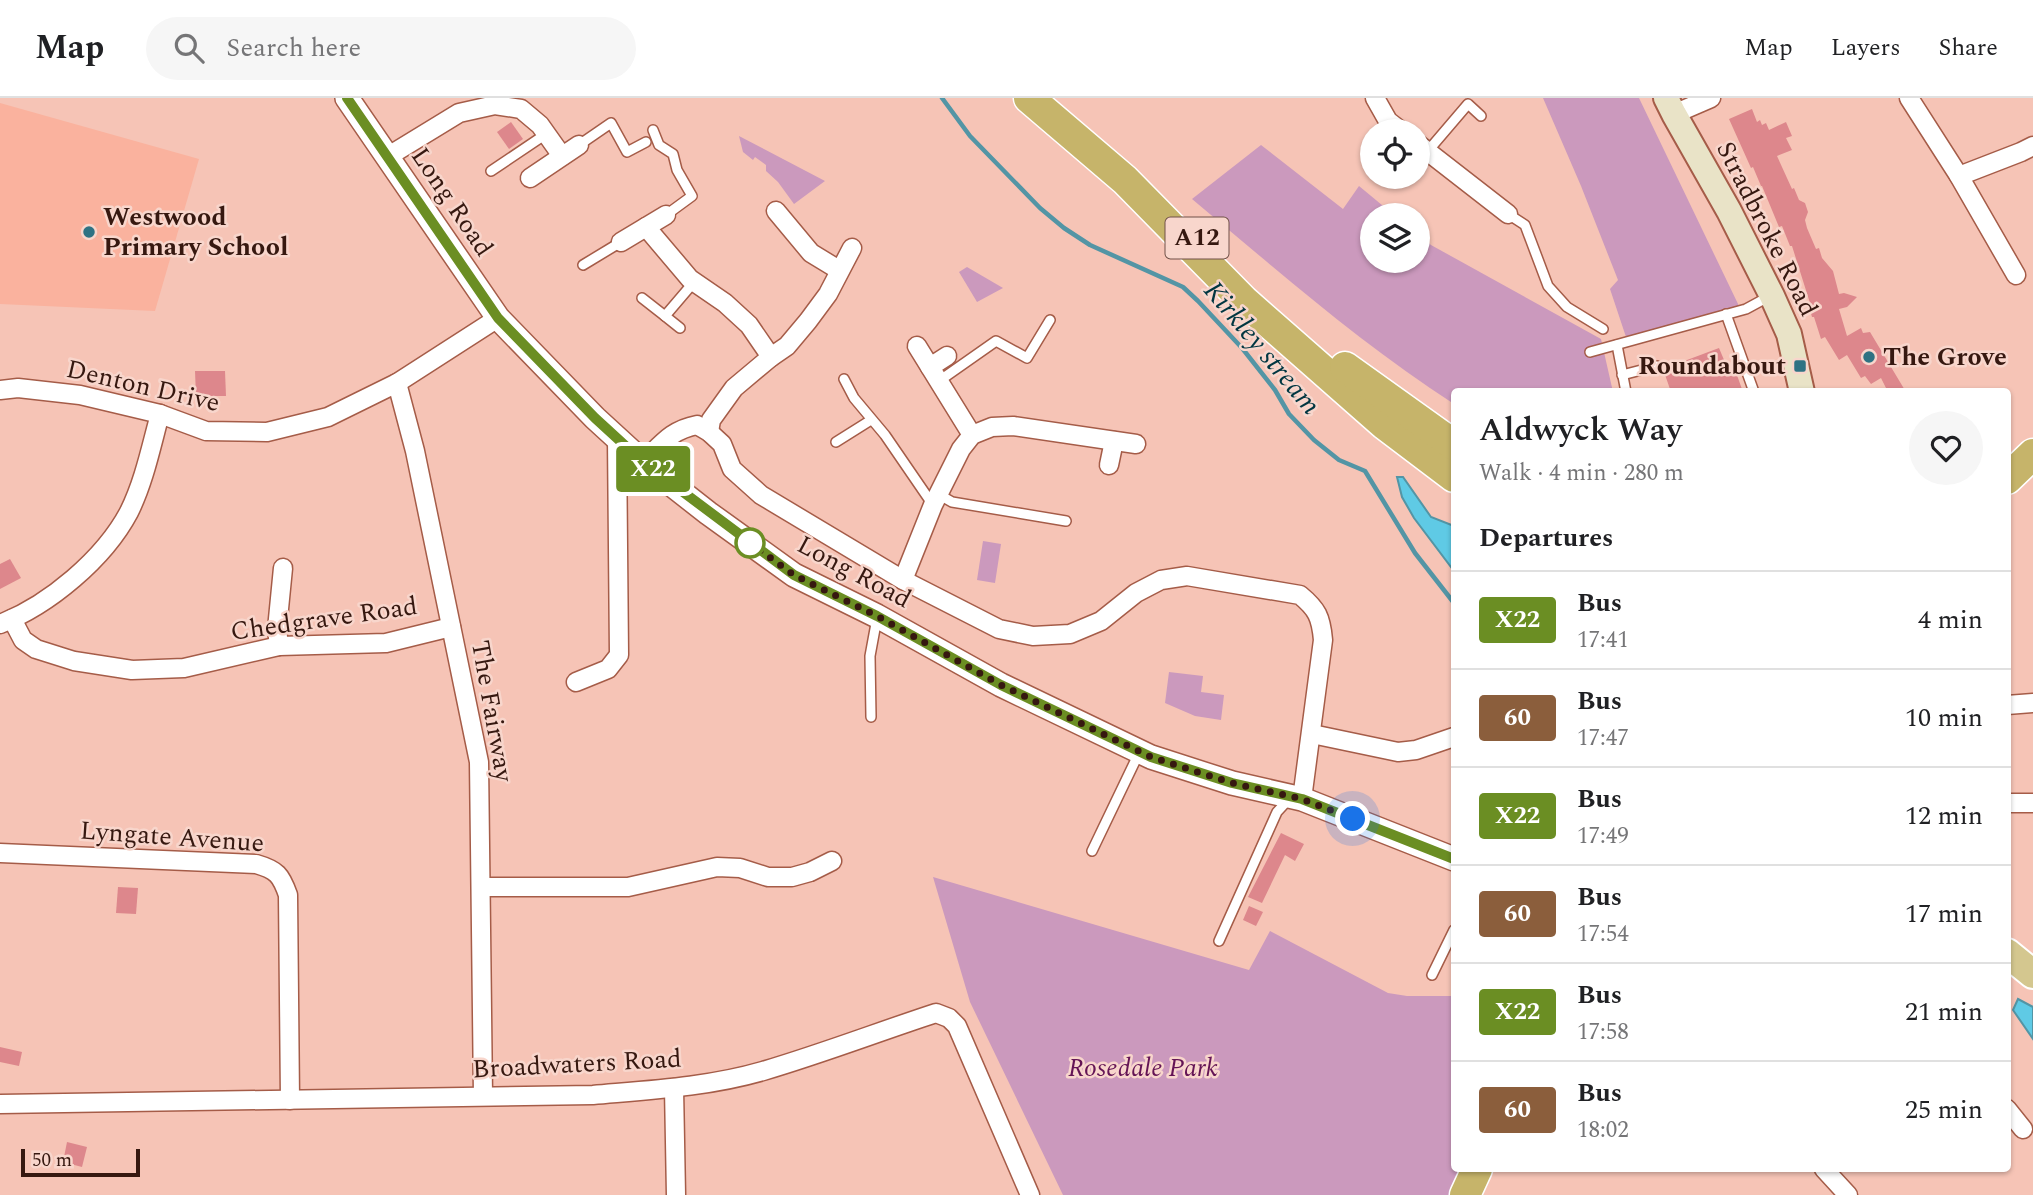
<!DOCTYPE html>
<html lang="en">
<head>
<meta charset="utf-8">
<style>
	:root { --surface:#fff; --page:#f6f6f6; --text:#202124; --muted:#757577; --line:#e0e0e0 }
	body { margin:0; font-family:Spectral,serif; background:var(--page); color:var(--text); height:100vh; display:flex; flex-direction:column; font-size:26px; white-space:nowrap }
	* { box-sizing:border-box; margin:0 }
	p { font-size:23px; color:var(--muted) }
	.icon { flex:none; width:38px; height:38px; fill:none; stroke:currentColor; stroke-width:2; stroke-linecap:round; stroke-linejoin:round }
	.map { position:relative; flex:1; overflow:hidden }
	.side { position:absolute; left:1451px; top:290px; width:560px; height:784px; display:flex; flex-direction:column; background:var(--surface); border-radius:7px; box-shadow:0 2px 5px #0004 }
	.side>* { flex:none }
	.badge { padding:0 14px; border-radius:5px; font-size:24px; line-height:46px }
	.controls { position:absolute; left:1360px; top:21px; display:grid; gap:14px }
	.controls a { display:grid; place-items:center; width:70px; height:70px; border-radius:50%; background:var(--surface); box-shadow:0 2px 5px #0004; font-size:35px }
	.scale { position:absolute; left:21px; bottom:18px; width:119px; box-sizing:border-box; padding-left:7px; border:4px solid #361810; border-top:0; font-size:19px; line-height:24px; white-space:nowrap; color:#361810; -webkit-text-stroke:5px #f8d6cc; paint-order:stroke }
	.you { position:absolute; width:35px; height:35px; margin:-18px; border:5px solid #fff; border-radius:50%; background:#1a73e8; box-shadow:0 0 0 10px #1a73e833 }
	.map>.badge { position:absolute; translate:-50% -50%; box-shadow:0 0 0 4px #fff }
	h2 { padding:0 28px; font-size:26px; line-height:63px }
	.round { display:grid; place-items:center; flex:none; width:74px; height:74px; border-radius:37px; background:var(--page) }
	.summary { display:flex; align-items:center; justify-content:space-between; height:119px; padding:0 28px }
	h1 { font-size:33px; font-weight:600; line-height:52px }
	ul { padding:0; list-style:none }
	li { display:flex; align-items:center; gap:21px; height:98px; padding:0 28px; border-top:2px solid var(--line) }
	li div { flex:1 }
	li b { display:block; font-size:26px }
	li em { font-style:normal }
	li .badge { min-width:77px; font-weight:700; text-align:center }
	header { display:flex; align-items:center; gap:42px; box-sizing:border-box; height:98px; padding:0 35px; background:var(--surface); border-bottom:2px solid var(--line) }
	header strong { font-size:33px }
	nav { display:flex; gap:38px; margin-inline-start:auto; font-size:24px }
	.search { width:490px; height:63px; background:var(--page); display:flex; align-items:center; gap:18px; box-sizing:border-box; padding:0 24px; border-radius:38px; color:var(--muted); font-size:26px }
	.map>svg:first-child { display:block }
	.built { fill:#fab29e }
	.green { fill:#cb99bd }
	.water { fill:#5fcae5; stroke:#5395a5; stroke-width:2 }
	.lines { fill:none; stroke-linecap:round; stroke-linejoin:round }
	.stream { stroke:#5395a5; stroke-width:4.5 }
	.building { fill:#dd878c }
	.service-casing { stroke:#a55c48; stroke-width:12 }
	.minor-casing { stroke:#a55c48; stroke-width:21 }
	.tertiary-casing { stroke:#a55c48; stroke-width:26 }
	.secondary-casing { stroke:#a55c48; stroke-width:28 }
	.primary-casing { stroke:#fff; stroke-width:32 }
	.trunk-casing { stroke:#fff; stroke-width:33 }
	.service { stroke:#fff; stroke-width:9 }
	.minor { stroke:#fff; stroke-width:18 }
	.tertiary { stroke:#fff; stroke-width:23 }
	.secondary { stroke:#e9e3c7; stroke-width:24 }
	.primary { stroke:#d4c78f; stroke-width:28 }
	.trunk { stroke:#c6b46a; stroke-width:30 }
	.line-casing { stroke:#fff; stroke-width:16 }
	.line { stroke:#6b8e23; stroke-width:10 }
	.walk { stroke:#361810; stroke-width:7; stroke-dasharray:0 12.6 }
	.poi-dot { fill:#2f7283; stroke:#f8d6cc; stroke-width:2.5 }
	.stop-dot { fill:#fff; stroke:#6b8e23; stroke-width:3.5 }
	.labels { text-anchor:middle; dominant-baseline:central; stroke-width:5; stroke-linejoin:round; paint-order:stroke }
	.shield { fill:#f8d6cc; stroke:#705148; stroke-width:2 }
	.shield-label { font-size:24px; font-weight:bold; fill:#361810 }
	.street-label { font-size:26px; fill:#361810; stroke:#f8d6cc }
	.poi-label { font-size:26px; font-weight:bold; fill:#361810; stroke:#f8d6cc; text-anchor:start }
	.park-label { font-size:26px; font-style:italic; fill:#641455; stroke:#f8d6cc }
	.water-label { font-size:28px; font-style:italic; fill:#013641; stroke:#f8d6cc }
</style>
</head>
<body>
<header>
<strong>Map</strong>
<div class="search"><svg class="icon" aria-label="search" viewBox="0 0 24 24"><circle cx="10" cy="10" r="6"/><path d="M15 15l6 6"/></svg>Search here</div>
<nav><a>Map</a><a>Layers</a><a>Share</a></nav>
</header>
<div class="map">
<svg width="2033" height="1097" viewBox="0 0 2033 1097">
	<rect width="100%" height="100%" fill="#f6c4b6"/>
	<polygon class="built" points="0,5 199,61 155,213 0,206"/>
	<g class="green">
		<polygon points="1543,0 1639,0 1739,208 1626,239 1610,191 1618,182 1581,88"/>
		<polygon points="739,38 825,83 794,106 778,84 766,73 766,67 755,59 753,62 743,54"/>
		<path d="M1261 47 1343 111 1359 88 1394 117H1372V163H1418V136L1431 147 1601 241 1613 294H1454V306C1361 246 1277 172 1192 101Z"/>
		<polygon points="967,169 1003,190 977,204 959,174"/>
		<polygon points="983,443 1001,446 995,485 977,482"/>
		<polygon points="1169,574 1203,578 1201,594 1224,597 1221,622 1195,618 1165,605"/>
		<polygon points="933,779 1249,872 1270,833 1388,895 1407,898 1454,898 1454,1071 1462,1071 1449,1097 1063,1097 970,904"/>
	</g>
	<g class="water">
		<polygon points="1397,379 1403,379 1431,419 1454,428 1454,473 1414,420 1402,399"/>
		<polygon points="2018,901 2033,909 2033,941 2013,912"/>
	</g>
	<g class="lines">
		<polyline class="stream" points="942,0 970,38 1040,110 1064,130 1090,147 1183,189 1198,203 1242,250 1275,292 1289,316 1314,342 1339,362 1365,373 1415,455 1454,505"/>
	</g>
	<g class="building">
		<polygon points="1752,11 1757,24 1760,22 1762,27 1766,25 1769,32 1786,24 1792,38 1786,40 1792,52 1777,58 1792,91 1794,90 1799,102 1805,105 1808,114 1805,122 1807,130 1816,151 1819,150 1822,160 1833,173 1839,196 1844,195 1857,199 1847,209 1839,211 1847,238 1861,230 1863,235 1870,234 1906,294 1888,294 1881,280 1871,286 1865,278 1861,280 1847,257 1839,262 1825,239 1821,241 1814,219 1812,219 1808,205 1810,205 1792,148 1790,148 1782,128 1779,129 1762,88 1761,88 1753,69 1751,70 1729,21"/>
		<polygon points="511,24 523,41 509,51 497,34"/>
		<polygon points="1719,250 1727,269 1733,266 1743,294 1671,294 1663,271"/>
		<polygon points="195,273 225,273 226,298 196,298"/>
		<polygon points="10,461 21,480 0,491 0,466"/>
		<polygon points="1281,735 1304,746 1295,763 1285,757 1262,805 1248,799"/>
		<polygon points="118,789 138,790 136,816 116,815"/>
		<polygon points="1249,808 1263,814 1256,828 1243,822"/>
		<polygon points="0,949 22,954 19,968 0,964"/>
		<polygon points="67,1044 87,1049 82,1069 63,1064"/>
	</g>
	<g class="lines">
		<g class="service-casing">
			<g id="service">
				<polyline points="653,32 659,47 673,56 677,72 692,98 666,117"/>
				<polyline points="579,47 611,25 627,54 646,44"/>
				<polyline points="1427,54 1468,6 1481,18"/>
				<polyline points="491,73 546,36"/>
				<polyline points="1508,116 1525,127 1548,188 1567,209 1603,231"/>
				<polyline points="583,167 621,144"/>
				<polyline points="642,200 665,218 694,184"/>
				<polyline points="1726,216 1754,294"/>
				<polyline points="665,218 680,230"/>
				<polyline points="1617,247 1626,294"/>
				<polyline points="1590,254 1746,211 1770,198"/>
				<polyline points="1622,277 1657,268"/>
				<polyline points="844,281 854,300 885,337 933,407"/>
				<polyline points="939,283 996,243 1027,260 1050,222"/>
				<polyline points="836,344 871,322"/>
				<polyline points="938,396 952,404 1066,423"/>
				<polyline points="871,619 870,558 877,520"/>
				<polyline points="1092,753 1139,655"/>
				<polyline points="1219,843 1277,714 1289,701"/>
				<polyline points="1432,877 1454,832"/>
			</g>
		</g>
		<g class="minor-casing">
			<g id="minor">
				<polyline points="1375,0 1388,23 1401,33"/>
				<polyline points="1909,0 1959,78 2016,177"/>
				<polyline points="1674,16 1711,0"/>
				<polyline points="1418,46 1508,116"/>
				<polyline points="387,59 459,15 495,7 521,11 540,27 562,58"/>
				<polyline points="1959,78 2021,54 2033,48"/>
				<polyline points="530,80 579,47"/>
				<polyline points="776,113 811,155 839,172"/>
				<polyline points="646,129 666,117"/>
				<polyline points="621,144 646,129 690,181 725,205 749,227 771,259"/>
				<polyline points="917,248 972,337"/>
				<polyline points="930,269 947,258"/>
				<polyline points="397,285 415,353 479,664 483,998"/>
				<polyline points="0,292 18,290 80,297 160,316 206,333 267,334 328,319 397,285 498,220"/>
				<polyline points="709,334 711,322 734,290 771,259 787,248 808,223 828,196 852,150"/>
				<path d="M643 364C662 346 671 332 697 327L709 334 722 346 732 371 761 397 903 482 999 531 1033 538 1070 536 1101 523 1136 495 1161 482 1187 478 1300 497C1317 511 1321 519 1323 542L1302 701"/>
				<polyline points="1109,367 1114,343"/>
				<polyline points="903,482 933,407 961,351 972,337 992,329 1013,328 1136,346"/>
				<polyline points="12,521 23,542 36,551 74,563 132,572 184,570 279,548 386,545 451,529"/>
				<path d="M0 526C49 507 104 461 129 414 144 384 151 349 160 316"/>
				<polyline points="279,548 277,531 283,470"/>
				<polyline points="576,584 608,571 619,557 617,341"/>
				<polyline points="2007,607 2033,605"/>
				<polyline points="1312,636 1398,654 1416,652 1454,639"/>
				<polyline points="2007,705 2033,705"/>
				<path d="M0 755 256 766C277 772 281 777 288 797L290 1002"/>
				<polyline points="481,789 628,789 717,769 740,770 768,779 792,779 810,774 832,763"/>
				<polyline points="674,990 676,1097"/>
				<path d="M0 1006 593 997C650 992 708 989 763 973 821 956 878 934 936 915L949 920 957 928 1030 1097"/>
				<polyline points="2007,1011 2023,1031"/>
				<polyline points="1824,1071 1848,1097"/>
			</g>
		</g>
		<g class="tertiary-casing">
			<polyline id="tertiary" points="347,0 498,220 595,320 643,364 708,415 794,477 877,518 1001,587 1151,659 1232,685 1302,701 1454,761"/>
		</g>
		<g class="secondary-casing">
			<polyline id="secondary" points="1666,0 1674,16 1729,113 1772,198 1789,236 1802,294"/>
		</g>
		<g class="primary-casing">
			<polyline id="primary" points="2007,855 2033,876"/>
		</g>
		<g class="trunk-casing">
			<g id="trunk">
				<polyline points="1029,0 1125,82 1244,203 1384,326 1454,379"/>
				<polyline points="1345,269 1454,347"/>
				<polyline points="2007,381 2033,356"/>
				<polyline points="1465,1097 1477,1071"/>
			</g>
		</g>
		<use href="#service" class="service"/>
		<use href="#minor" class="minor"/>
		<use href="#tertiary" class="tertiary"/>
		<use href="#secondary" class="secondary"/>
		<use href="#primary" class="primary"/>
		<use href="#trunk" class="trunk"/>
	</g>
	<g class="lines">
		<g class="line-casing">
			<polyline id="line" points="347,0 498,220 595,320 643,364 794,477 877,518 1001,587 1151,659 1232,685 1302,701 1454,761"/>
		</g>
		<use href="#line" class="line"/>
		<polyline class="walk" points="750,445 794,477 877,518 1001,587 1151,659 1232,685 1302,701 1353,721"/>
	</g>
	<g class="poi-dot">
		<circle cx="89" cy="134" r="7"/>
		<circle cx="1869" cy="259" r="7"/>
		<rect x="1793" y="261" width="14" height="14" rx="3.5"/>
	</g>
	<circle class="stop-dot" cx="750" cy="445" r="14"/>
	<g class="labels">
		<rect class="shield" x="1165.5" y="119.5" width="63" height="41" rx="5"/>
		<g class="shield-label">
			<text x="1197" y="140">A12</text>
		</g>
		<g class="street-label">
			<text transform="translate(452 104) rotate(56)">Long Road</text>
			<text transform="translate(1767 131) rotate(63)">Stradbroke Road</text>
			<text transform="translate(143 288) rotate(13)">Denton Drive</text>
			<text transform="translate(854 474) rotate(28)">Long Road</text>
			<text transform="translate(324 521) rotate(-8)">Chedgrave Road</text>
			<text transform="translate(492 613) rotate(80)">The Fairway</text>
			<text transform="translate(172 739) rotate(4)">Lyngate Avenue</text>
			<text transform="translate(577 966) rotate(-3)">Broadwaters Road</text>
		</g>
		<g class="poi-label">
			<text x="103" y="119">Westwood<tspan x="103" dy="30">Primary School</tspan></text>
			<text x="1883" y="259">The Grove</text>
			<text x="1786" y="268" text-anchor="end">Roundabout</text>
		</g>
		<g class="park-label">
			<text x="1143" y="970">Rosedale Park</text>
		</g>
		<g class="water-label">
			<text transform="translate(1262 250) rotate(50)">Kirkley stream</text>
		</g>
	</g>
</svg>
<div class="controls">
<a><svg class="icon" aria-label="locate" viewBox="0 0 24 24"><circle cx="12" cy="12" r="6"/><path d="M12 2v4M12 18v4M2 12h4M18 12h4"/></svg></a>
<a><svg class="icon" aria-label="layers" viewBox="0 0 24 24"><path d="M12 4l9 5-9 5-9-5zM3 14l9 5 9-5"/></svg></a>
</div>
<div class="scale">50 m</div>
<div class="you" style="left:1353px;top:721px"></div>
<b class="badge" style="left:653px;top:371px;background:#6b8e23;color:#fff">X22</b>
<section class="side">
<div class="summary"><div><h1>Aldwyck Way</h1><p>Walk · 4 min · 280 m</p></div><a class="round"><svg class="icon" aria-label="heart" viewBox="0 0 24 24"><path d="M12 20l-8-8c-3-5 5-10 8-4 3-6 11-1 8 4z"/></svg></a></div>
<h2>Departures</h2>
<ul>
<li><span class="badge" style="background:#6b8e23;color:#fff">X22</span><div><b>Bus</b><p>17:41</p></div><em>4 min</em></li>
<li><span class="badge" style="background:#8b5e3c;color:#fff">60</span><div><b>Bus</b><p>17:47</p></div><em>10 min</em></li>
<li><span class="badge" style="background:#6b8e23;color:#fff">X22</span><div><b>Bus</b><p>17:49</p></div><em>12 min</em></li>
<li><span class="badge" style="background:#8b5e3c;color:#fff">60</span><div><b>Bus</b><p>17:54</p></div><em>17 min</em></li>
<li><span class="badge" style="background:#6b8e23;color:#fff">X22</span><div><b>Bus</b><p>17:58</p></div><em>21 min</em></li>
<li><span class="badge" style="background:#8b5e3c;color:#fff">60</span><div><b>Bus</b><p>18:02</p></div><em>25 min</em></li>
</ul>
</section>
</div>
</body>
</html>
